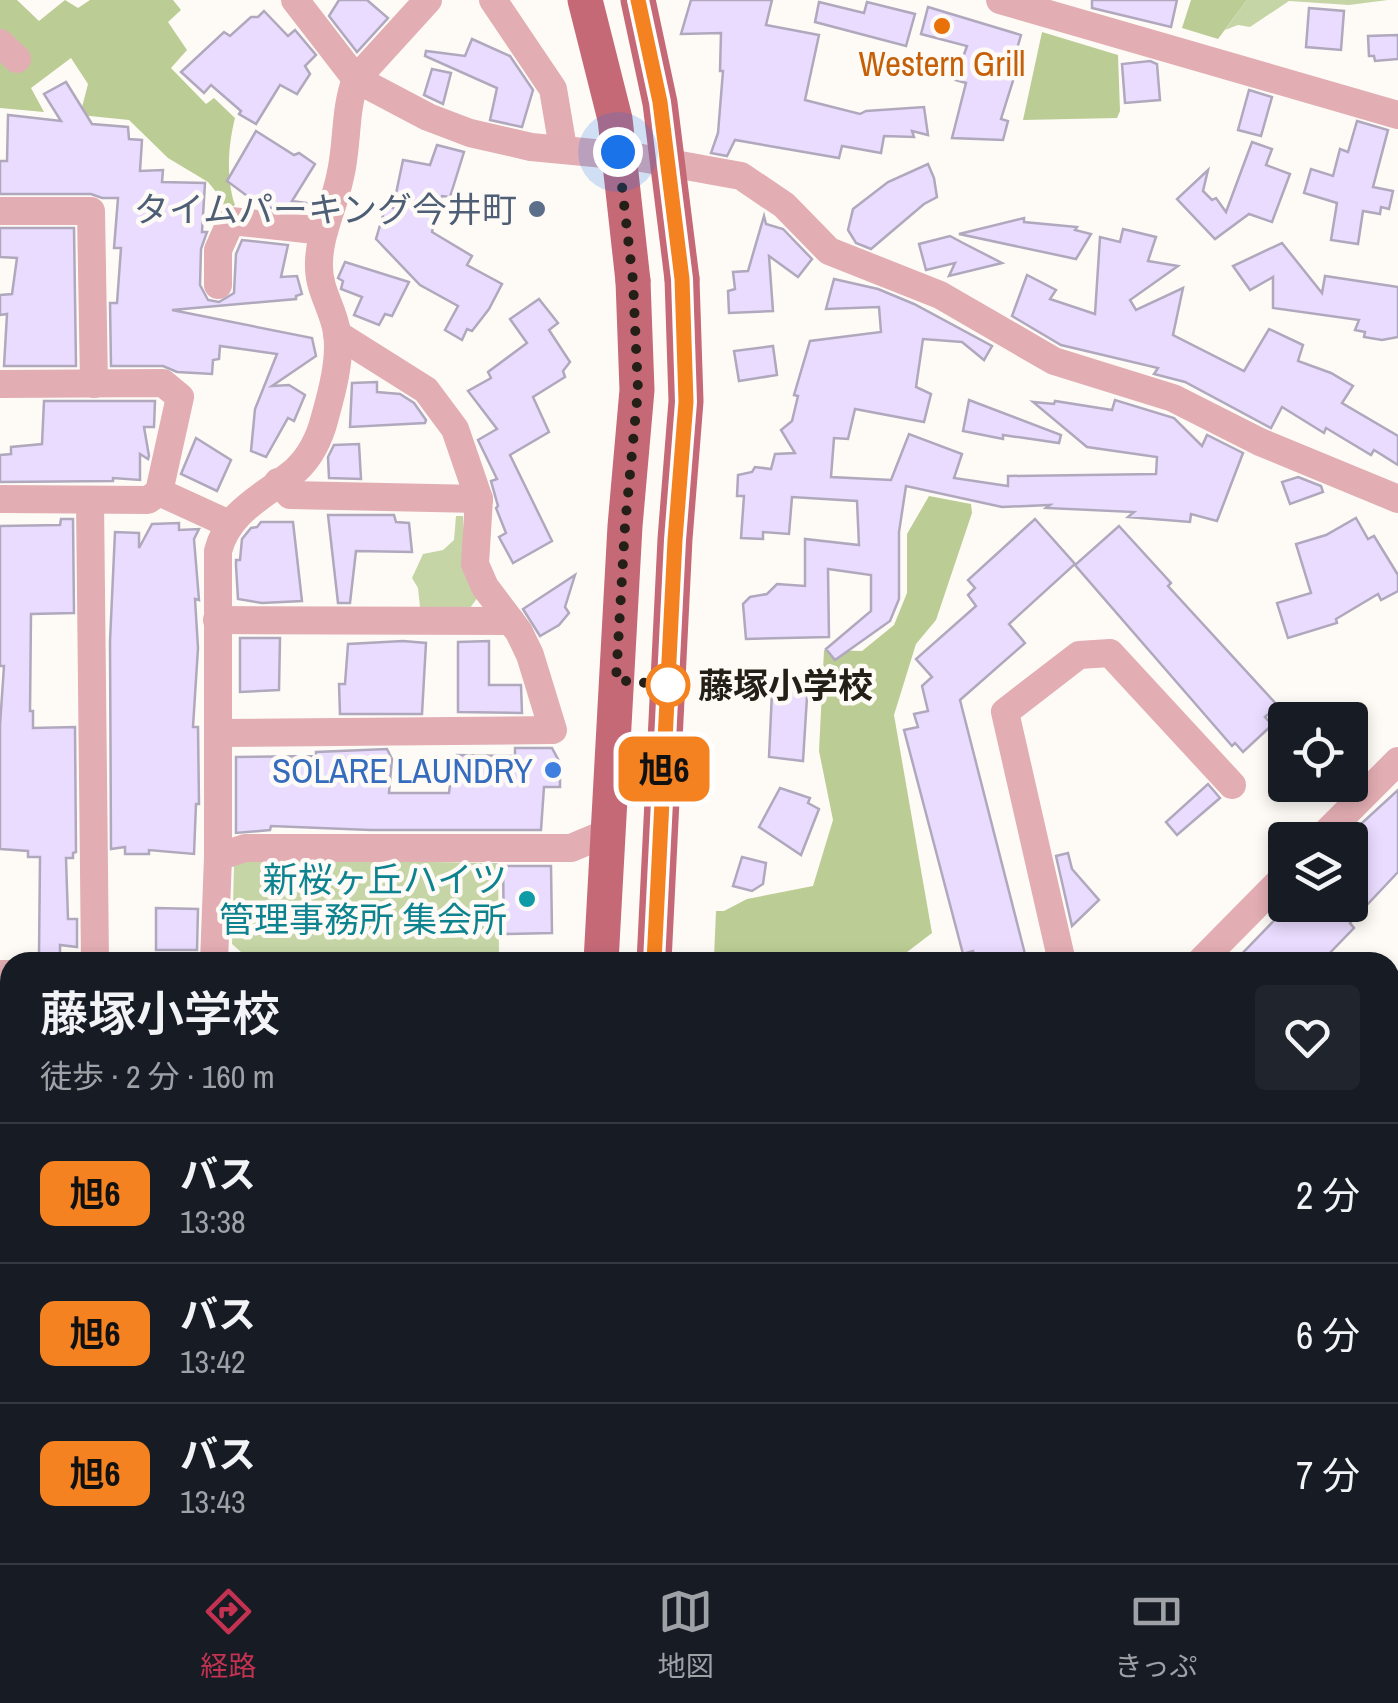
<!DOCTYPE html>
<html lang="ja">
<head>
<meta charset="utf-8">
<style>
	:root { --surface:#171b24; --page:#20242c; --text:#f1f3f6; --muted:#9ea1a6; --line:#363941; --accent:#c33250 }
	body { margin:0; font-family:"Archivo Narrow","Noto Sans JP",sans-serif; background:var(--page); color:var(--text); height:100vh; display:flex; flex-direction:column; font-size:38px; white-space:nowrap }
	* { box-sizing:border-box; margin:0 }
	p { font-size:32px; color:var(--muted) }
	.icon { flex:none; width:55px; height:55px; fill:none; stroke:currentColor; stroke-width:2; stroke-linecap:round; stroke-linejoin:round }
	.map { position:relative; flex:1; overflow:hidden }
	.details { position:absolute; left:0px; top:952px; width:1400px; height:612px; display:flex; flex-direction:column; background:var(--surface); border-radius:30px 30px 0 0; box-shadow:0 5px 15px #0003 }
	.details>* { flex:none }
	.badge { padding:0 20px; border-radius:15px; font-size:35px; line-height:65px }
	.fabs { position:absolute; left:1268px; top:702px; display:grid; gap:20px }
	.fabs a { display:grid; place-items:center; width:100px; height:100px; border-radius:10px; background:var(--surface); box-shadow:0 5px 15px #0003; font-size:50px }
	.you { position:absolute; width:50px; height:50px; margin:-25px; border:8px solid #fff; border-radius:50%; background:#1a73e8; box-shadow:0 0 0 15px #1a73e833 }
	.map>.badge { position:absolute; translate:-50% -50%; box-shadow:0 0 0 5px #fff }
	.round { display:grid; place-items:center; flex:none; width:105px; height:105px; border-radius:10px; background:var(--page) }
	.summary { display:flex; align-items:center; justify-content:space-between; height:170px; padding:0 40px }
	h1 { font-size:48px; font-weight:600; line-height:75px }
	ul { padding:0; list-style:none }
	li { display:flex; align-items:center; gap:30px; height:140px; padding:0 40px; border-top:2px solid var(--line) }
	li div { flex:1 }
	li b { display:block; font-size:38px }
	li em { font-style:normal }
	li .badge { min-width:110px; font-weight:700; text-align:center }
	.tab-bar { display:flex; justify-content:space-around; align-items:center; height:140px; border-top:2px solid var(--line); background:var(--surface); font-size:28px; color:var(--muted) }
	.tab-bar a { display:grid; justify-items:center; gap:5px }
	.tab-bar .selected { color:var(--accent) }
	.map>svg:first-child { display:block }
	.education { fill:#f1f0fd }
	.green { fill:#c6d5a5 }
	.forest { fill:#bbcd94 }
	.building { fill:#eadcfe; stroke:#b0a8bd; stroke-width:2.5 }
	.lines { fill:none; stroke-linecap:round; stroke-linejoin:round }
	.minor { stroke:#e2adb3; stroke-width:28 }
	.major { stroke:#c56977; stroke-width:35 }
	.highway { stroke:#b94e61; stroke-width:40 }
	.major-bridge { stroke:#c56977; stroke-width:35 }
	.line-casing { stroke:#fff; stroke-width:22 }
	.line { stroke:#f58220; stroke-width:15 }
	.walk { stroke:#241f17; stroke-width:10; stroke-dasharray:0 18 }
	.food-dot { fill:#e8710a; stroke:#fefbf7; stroke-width:4 }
	.service-dot { fill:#5c6f8a; stroke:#fefbf7; stroke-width:4 }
	.stop-dot { fill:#fff; stroke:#f58220; stroke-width:5 }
	.shop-dot { fill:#3f7fe0; stroke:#fefbf7; stroke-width:4 }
	.culture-dot { fill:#0f9aa8; stroke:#fefbf7; stroke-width:4 }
	.labels { text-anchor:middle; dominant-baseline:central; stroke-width:9; stroke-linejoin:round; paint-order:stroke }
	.food-label { font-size:35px; fill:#c56008; stroke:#fefbf7 }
	.service-label { font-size:35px; fill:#4e5e75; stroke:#fefbf7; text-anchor:end }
	.stop-label { font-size:35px; font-weight:bold; fill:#241f17; stroke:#fefbf7; text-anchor:start }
	.shop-label { font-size:35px; fill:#366cbe; stroke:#fefbf7; text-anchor:end }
	.culture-label { font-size:35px; fill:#0d838f; stroke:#fefbf7; text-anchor:end }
</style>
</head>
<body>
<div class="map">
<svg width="1398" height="1563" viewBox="0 0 1398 1563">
	<rect width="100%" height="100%" fill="#fefbf7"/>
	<rect class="education" x="0" y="983" width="10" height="452"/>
	<g class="green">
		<polygon points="1247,0 1388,0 1349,5 1289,1 1250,27 1238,25 1225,30"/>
		<polygon points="456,516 463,516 464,569 478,597 470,608 420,607 418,588 412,578 423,554 443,550 454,540"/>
		<polygon points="245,859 498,863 499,956 241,952 232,944 234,866"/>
	</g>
	<g class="forest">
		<path d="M0 0H17L39 21 65 0 78 8 90 0H173L181 10 168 22 187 50 171 68 206 104 214 98 235 118C228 146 226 178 235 205L224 212 217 193 208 182 168 158 129 120 80 115 88 84 71 58 31 88 44 112 0 108Z"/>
		<polygon points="1191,0 1247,0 1218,39 1182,28"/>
		<polygon points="1042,32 1118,55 1120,111 1117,118 1023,120"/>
		<polygon points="929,496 971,504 972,513 936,620 916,644 894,715 932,933 894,962 769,962 714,957 716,911 724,911 747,899 813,886 833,820 819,751 824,650 862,651 894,625 907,593 907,534"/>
	</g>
	<g class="building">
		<polygon points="339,0 367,0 388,18 357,52 329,16"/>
		<polygon points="691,0 772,0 766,25 819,35 805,100 860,114 866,111 924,107 928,135 912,131 914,137 884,136 881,153 842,146 839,158 735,140 727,156 711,153 718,133 723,71 720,71 721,33 681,34"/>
		<polygon points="1092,0 1177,0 1171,27 1092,8"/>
		<polygon points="819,2 864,13 867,2 915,14 906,46 815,22"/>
		<polygon points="928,7 1021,35 1012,66 1017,68 1001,119 1008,121 1003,140 952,138 966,83 955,80 967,46 921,34"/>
		<polygon points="1309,8 1344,11 1341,50 1306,47"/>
		<polygon points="264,11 288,36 295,30 316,55 305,66 310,74 297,94 280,85 256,124 239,114 241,111 211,85 204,93 181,72 224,32 230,36 251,17 258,17"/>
		<polygon points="1398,35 1398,59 1375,61 1374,56 1369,56 1368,36"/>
		<polygon points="472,39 510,56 533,90 522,127 490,120 497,88 425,56 426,51 465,56"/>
		<polygon points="1150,61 1157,64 1160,100 1125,103 1122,64"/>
		<polygon points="432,69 451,73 443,104 424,95"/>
		<polygon points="66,82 92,124 128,127 129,139 142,140 140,171 163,170 162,182 205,183 202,232 207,232 201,249 200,285 208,300 219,302 234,293 236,254 242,240 288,245 281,277 297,276 302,294 296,296 296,299 172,310 312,338 316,356 272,386 289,385 305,395 294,421 288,418 266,457 251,451 255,409 277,354 220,346 219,359 213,360 212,374 177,372 163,366 111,366 110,303 117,303 121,248 114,248 118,198 102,198 91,194 0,194 0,161 7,161 8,115 61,121 44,94"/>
		<polygon points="1249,90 1272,97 1261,136 1238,130"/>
		<polygon points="1357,121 1388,130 1373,187 1393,191 1389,209 1381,207 1380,214 1363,211 1358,244 1331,240 1337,203 1304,193 1311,169 1333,176 1340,149 1348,152"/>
		<polygon points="256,131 294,155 299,153 315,164 292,201 314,204 312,212 262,207 227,181"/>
		<polygon points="1252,142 1272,149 1266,165 1290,174 1272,222 1249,214 1215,239 1177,199 1208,170 1203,191 1212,200 1216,198 1226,212"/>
		<polygon points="437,145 464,152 450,197 442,196 432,232 472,256 467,265 502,284 489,309 472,331 467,329 462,340 445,330 458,306 420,285 376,239 386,205 393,208 403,160 430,165"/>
		<polygon points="928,164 934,178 937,197 924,204 871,249 856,243 848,230 853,209 888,182"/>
		<polygon points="764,216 766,224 783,229 812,259 798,277 769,256 773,311 729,313 728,291 735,289 733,272 748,271"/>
		<polygon points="1024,218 1024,222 1077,227 1075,230 1091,234 1076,259 959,234"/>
		<polygon points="0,228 74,228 76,366 4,366 7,314 0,315 0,295 12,294 17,258 0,257"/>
		<polygon points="1123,229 1156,237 1148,261 1178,266 1130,300 1136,310 1183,288 1173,335 1244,371 1269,329 1303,345 1298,361 1331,373 1353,386 1342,403 1398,436 1398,465 1374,450 1371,455 1326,428 1324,433 1282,407 1271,428 1185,382 1154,374 1158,368 1061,345 1012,316 1027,275 1056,290 1050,299 1095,314 1100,237 1120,242"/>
		<polygon points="950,236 963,243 1002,263 949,276 955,263 926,270 919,244"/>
		<polygon points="1282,243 1322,293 1325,276 1398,287 1398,337 1382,340 1364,337 1365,332 1355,330 1359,320 1273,308 1273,277 1250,290 1233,266"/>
		<polygon points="345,262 409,282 392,316 385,314 379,325 354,315 362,297 341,289 343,281 338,278"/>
		<polygon points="834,279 878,289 914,304 992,346 984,360 962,342 923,339 916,387 931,394 924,422 855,409 848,439 834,438 831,477 891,480 909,434 962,454 954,478 1008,486 1008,476 1156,474 1157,457 1087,447 1033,402 1054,404 1055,401 1112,410 1115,400 1174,418 1202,446 1207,435 1243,453 1217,521 1191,514 1190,522 1128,517 1134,512 1046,508 1050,505 1002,507 906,486 899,532 899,599 890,621 835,660 826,649 871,611 871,575 828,569 829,637 746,639 743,604 750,597 767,594 777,584 805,586 805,539 859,545 857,501 792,497 789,534 763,532 763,539 741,538 744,496 737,496 738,475 752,472 755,467 771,469 775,454 795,453 781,430 792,421 798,396 794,395 810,341 881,332 879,307 826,309"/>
		<polygon points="539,299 558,323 549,330 570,362 563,371 565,377 533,397 549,432 510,455 552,541 513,563 499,537 506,533 496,508 498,506 491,481 497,479 478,440 497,429 468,391 491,378 488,372 527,343 510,319"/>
		<polygon points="773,346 777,375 739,381 734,351"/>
		<polygon points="377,382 377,392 400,394 414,403 426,420 425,423 350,427 352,383"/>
		<polygon points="969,400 1061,435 1059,443 1003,435 1003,439 963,431"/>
		<polygon points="44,401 155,401 154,427 144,427 149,456 148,459 140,454 140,480 113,478 113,481 0,482 0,455 11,454 11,447 42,444"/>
		<polygon points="196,438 231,460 217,491 181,474"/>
		<polygon points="359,444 361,479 329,478 328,457 334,445"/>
		<polygon points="1298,477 1321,486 1323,492 1290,504 1282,482"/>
		<polygon points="328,515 394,515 396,522 409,523 412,552 356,551 350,603 338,603"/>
		<polygon points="1356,518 1368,539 1374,536 1398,575 1398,591 1381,600 1378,594 1336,619 1337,623 1288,638 1277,603 1311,593 1296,544 1326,535"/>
		<polygon points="61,519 73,519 74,613 31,614 30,711 33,711 33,728 75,727 76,852 73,853 73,858 66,858 68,919 77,919 77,947 60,945 60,953 39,954 40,857 28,857 28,851 0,849 0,725 4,666 0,666 0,526 60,525"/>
		<polygon points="1035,519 1075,564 1009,624 1025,643 960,700 1025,954 992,962 976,962 973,951 963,954 904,730 918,727 914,714 928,711 922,686 932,677 916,659 976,606 968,595 975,588 968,580"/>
		<polygon points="261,522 293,522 302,601 262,603 238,599 236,566 236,560 240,560 242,539 251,528 257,527"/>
		<polygon points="179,523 179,530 199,529 194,539 199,600 195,599 198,648 193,727 198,727 199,804 196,804 194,854 149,850 149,854 125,854 125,847 111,849 110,641 115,532 139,533 139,548 152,524"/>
		<polygon points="1119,526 1171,583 1168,586 1278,706 1265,717 1272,725 1243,752 1235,743 1232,746 1075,565"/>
		<polygon points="575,575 565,607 569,613 559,625 540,636 523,609"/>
		<polygon points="240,638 280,638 279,690 240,692"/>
		<polygon points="403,641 426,643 422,714 340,714 339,684 345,684 348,644"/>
		<polygon points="489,641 489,685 521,685 522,713 458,712 458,642"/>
		<polygon points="778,680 808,681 803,761 769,757 772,692 778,692"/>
		<polygon points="515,748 552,748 560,763 560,787 544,787 541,830 370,830 271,826 270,830 236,833 236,757 316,756 316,752 387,749 392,759 389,793 449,793 452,768 457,768 457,755 515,756"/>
		<polygon points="1208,784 1220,798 1177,835 1166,822"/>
		<polygon points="780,788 810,798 808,803 819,809 801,855 759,827"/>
		<polygon points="1398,790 1398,872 1350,923 1354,928 1321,962 1234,962 1289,905 1350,905 1350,834"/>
		<polygon points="1068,853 1072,869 1099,900 1072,926 1056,856"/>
		<polygon points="742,857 766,863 763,884 752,891 733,886"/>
		<polygon points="503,866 551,866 552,933 504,934"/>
		<polygon points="156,908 198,909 197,950 156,950"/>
	</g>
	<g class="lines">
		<g class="minor">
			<polyline points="295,0 356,79 428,117 470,133 531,147 636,157 741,176 784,205 829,251 940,295 1054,361 1173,398 1260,442 1398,499"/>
			<polyline points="493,0 553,89 563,148"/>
			<polyline points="1000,0 1398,115"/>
			<polyline points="0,43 17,59"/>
			<polyline points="0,211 91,211 94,384"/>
			<polyline points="218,285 218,250 231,221 324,231"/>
			<polyline points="0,384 163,383 180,397 159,492 148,500 0,499"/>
			<polyline points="278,482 290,495 479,499"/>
			<polyline points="159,492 229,524"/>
			<polyline points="90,500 95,962"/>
			<polyline points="217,620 511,621"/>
			<polyline points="218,733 553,730 530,655 519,632 485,587 475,564 479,499 455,429 426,390 337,334"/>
			<polyline points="1319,840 1398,761"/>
			<polyline points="218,857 245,848 571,848 607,833"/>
			<path d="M214 962 218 857V551C229 509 266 496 296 470 311 456 320 437 325 417 332 392 341 359 337 333 334 310 319 291 319 267 318 236 334 207 340 177 348 145 344 110 356 79L428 0"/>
			<polyline points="1062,962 1005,712 1079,655 1110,653 1232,785"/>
			<polyline points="1200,962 1285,876"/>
			<polyline points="0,974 10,974"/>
			<polyline points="1390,1297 1398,1295"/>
			<polyline points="1390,1361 1396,1378"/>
			<polyline points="0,1452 10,1452"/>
			<polyline points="216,1555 216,1563"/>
		</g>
		<g class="major">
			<polyline points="601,962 625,526 637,390 633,281"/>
			<polyline points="654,962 675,539 686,401 682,279"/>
			<polyline points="568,1563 568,1555"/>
			<polyline points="623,1563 623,1555"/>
		</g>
		<g class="highway">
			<polyline points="1390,1496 1398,1495"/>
			<polyline points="678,1563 722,1555"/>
			<polyline points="893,1563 958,1555"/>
			<polyline points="1333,1563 1381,1555"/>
		</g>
		<g class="major-bridge">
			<polyline points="585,0 615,119 633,281"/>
			<polyline points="638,0 660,103 682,279"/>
		</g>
	</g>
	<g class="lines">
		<g class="line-casing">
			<polyline id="line" points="638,0 660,102 682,279 686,402 675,540 654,962"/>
		</g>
		<use href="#line" class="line"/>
		<polyline class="walk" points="618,152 633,281 638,390 625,526 616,680 668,685"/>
	</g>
	<circle class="food-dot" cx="942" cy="26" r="10"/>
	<circle class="service-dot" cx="537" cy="209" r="10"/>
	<circle class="stop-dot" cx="668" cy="685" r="20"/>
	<circle class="shop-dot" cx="553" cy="770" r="10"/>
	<circle class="culture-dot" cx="527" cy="899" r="10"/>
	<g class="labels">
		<g class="food-label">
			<text x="942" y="63">Western Grill</text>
		</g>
		<g class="service-label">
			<text x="517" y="209">タイムパーキング今井町</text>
		</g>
		<g class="stop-label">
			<text x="698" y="685">藤塚小学校</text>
		</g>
		<g class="shop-label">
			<text x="533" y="770">SOLARE LAUNDRY</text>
		</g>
		<g class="culture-label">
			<text x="507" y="879">新桜ヶ丘ハイツ<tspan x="507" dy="40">管理事務所 集会所</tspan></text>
		</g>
	</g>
</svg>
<div class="fabs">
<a><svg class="icon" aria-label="locate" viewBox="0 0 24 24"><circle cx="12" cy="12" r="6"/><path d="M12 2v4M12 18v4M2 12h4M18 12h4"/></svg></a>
<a><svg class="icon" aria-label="layers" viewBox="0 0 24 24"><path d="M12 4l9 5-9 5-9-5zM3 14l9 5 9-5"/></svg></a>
</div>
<div class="you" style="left:618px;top:152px"></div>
<b class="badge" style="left:664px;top:769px;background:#f58220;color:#111">旭6</b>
<section class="details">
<div class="summary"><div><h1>藤塚小学校</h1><p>徒歩 · 2 分 · 160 m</p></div><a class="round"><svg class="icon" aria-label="heart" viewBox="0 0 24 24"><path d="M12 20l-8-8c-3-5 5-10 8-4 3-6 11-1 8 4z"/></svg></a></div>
<ul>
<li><span class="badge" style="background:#f58220;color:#111">旭6</span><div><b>バス</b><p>13:38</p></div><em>2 分</em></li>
<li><span class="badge" style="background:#f58220;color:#111">旭6</span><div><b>バス</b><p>13:42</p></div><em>6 分</em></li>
<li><span class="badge" style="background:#f58220;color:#111">旭6</span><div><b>バス</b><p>13:43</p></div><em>7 分</em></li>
</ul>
</section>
</div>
<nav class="tab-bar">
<a class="selected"><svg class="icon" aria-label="directions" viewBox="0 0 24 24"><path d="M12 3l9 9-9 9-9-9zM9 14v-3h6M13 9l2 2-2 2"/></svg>経路</a>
<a><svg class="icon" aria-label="map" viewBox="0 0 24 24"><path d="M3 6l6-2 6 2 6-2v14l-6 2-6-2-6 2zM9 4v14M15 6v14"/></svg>地図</a>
<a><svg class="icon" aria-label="tickets" viewBox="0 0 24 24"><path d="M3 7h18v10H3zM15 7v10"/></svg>きっぷ</a>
</nav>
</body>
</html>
